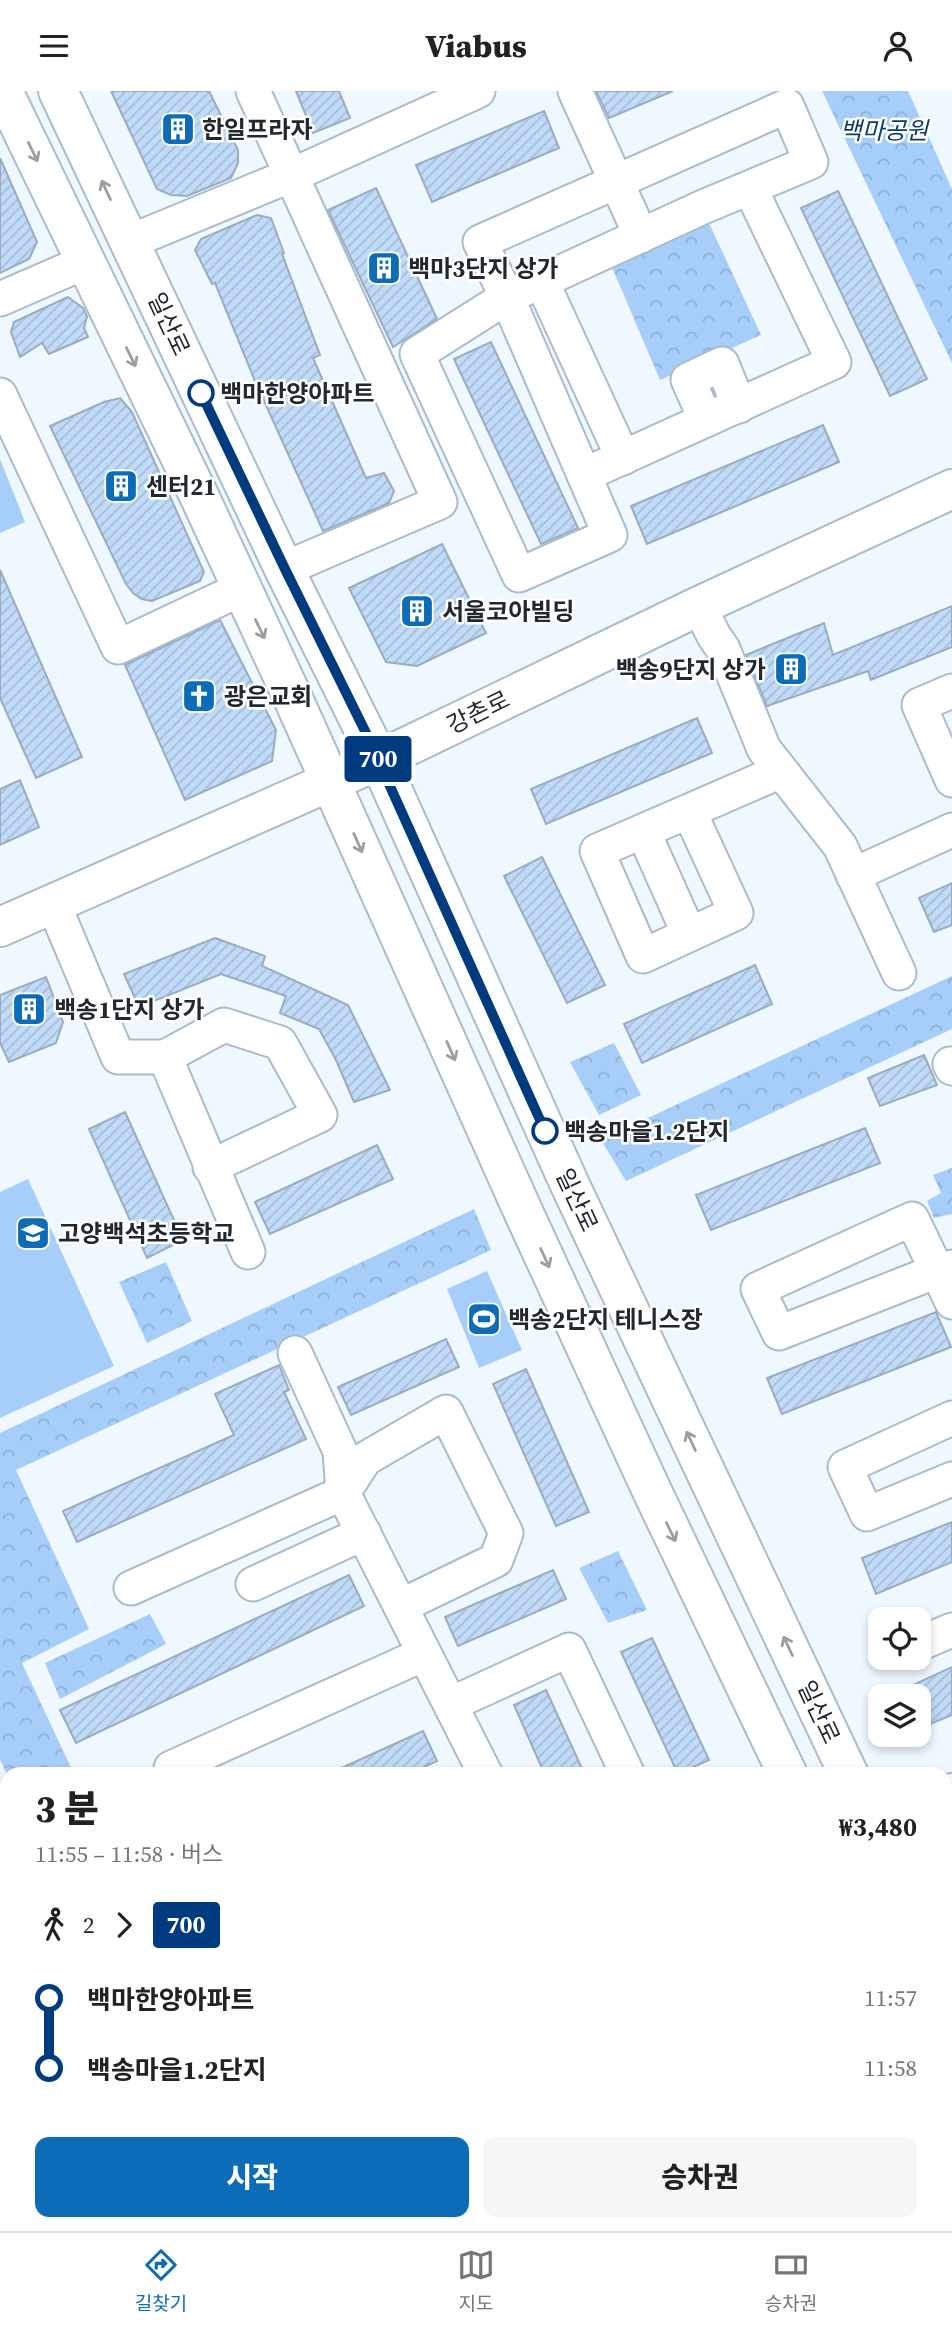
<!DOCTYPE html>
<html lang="ko">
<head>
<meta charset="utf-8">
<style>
	:root { --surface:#fff; --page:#f6f6f6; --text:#222; --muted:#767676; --line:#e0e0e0; --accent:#0d6cb8 }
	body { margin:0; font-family:"Source Serif 4","Noto Sans KR",serif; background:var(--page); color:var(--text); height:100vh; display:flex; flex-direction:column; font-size:26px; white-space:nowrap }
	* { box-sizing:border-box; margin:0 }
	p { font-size:23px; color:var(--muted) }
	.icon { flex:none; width:38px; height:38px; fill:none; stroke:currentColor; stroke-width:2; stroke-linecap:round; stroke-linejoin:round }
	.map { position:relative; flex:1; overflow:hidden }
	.panel { position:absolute; left:0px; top:1676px; width:952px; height:464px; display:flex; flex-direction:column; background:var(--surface); border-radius:21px 21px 0 0; box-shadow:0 4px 10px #0003 }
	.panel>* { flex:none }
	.badge { padding:0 14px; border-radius:5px; font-size:24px; line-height:46px }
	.buttons { position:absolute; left:868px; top:1516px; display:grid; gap:14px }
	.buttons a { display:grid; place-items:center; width:63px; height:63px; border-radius:14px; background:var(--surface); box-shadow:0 4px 10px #0003; font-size:35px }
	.map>.badge { position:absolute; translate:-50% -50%; box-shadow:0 0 0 4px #fff }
	.legs { display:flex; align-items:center; gap:10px; height:77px; padding:0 35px; font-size:23px }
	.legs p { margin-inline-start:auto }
	.headline { display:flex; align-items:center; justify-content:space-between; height:119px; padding:0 35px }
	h1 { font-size:38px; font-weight:800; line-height:52px }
	.primary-button { display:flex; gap:14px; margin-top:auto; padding:14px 35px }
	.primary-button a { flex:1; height:80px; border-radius:14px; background:var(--accent); color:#fff; font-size:28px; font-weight:800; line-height:80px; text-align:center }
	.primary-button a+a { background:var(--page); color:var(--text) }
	ul { padding:0 35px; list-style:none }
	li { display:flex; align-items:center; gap:24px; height:70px; font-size:26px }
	li i { display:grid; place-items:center; width:10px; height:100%; margin:0 9px; background:currentColor }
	li i::after { content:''; width:18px; height:18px; margin:-9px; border:5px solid; border-radius:50%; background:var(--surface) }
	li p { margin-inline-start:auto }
	li:first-child i { background:linear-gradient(#0000 50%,currentColor 0) }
	li:last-child i { background:linear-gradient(currentColor 50%,#0000 0) }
	header { display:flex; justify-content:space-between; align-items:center; height:91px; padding:0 35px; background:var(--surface); font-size:32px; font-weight:800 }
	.tabs { display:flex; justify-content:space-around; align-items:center; height:98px; border-top:2px solid var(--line); background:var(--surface); font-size:19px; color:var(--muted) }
	.tabs a { display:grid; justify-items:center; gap:4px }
	.tabs .selected { color:var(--accent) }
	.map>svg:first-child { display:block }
	.forest { fill:url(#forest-crowns) }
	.pitch { fill:#a6cef9 }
	.building { fill:url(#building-hatch); stroke:#9aacc0; stroke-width:2 }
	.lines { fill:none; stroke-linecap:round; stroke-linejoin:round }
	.minor-casing { stroke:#a9bccf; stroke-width:37 }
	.major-casing { stroke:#a9bccf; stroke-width:42 }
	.minor { stroke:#fff; stroke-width:33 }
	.major { stroke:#fff; stroke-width:38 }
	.oneway { stroke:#9b9ea2 }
	.line-1-casing { stroke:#fff; stroke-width:16 }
	.line-1 { stroke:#003b80; stroke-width:10 }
	.stop-1-dot { fill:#fff; stroke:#003b80; stroke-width:3.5 }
	.labels { text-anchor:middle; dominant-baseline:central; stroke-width:5; stroke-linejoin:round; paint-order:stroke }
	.poi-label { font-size:24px; font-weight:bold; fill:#212830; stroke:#fff; text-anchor:start }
	.park-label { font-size:24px; font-style:italic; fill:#0b3d6a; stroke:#fff }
	.street-label { font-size:24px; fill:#212830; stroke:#fff }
	.stop-label { font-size:24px; font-weight:bold; fill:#212830; stroke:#fff; text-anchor:start }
</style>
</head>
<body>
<header><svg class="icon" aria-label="menu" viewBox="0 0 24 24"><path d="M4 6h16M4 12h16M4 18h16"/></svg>Viabus<svg class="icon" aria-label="person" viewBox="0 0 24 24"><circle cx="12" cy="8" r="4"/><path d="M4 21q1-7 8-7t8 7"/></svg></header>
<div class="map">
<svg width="952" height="2140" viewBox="0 0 952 2140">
	<defs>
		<pattern id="forest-crowns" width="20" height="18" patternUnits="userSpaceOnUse" patternTransform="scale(1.75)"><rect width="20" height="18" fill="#a6cef9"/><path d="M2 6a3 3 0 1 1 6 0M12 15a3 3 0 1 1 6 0" fill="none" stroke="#8fb1d6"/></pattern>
		<pattern id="building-hatch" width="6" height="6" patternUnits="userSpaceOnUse" patternTransform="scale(1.75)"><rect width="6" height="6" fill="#c0dbf8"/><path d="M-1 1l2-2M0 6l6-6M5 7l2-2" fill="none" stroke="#a5bcd5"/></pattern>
	</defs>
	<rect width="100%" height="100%" fill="#eff7ff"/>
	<g class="forest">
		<polygon points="822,0 908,0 952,98 952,272"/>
		<polygon points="708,130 761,244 660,289 611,174"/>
		<polygon points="952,885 952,938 626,1090 601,1049"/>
		<polygon points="614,952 641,1004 599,1024 570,971"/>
		<polygon points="952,1077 952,1123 934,1127 927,1110 941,1102 933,1084"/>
		<polygon points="474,1118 491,1159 16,1379 89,1538 22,1572 74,1683 7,1683 0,1669 0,1342"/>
		<polygon points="166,1171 192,1230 147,1252 119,1191"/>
		<polygon points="618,1460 647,1519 608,1532 579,1477"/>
		<polygon points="150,1523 166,1553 60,1608 45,1572"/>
	</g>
	<g class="pitch">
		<polygon points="0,368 25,431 0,442"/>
		<polygon points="28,1088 114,1275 0,1327 0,1101"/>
		<polygon points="487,1180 522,1259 479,1277 447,1198"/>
	</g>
	<g class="building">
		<polygon points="111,0 209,0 238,59 238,72 231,87 187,105 171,104 157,98"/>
		<polygon points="296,0 339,0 350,27 313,42"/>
		<polygon points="596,0 673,0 609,27"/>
		<polygon points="544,20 559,57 432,111 416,74"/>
		<polygon points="0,67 37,151 29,168 0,182"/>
		<polygon points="376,97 437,228 393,256 328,119"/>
		<polygon points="838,100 927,288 890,305 801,117"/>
		<polygon points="257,124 271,127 284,162 282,163 320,264 313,267 366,387 384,382 394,400 389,412 323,440 255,290 215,192 212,193 195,159 201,148"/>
		<polygon points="68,206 83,217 87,225 84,237 88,246 49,263 42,252 20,266 11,241 14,231"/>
		<polygon points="491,251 578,437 541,453 454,268"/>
		<polygon points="120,307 132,321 204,481 200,490 152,510 142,508 133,502 126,493 50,335 104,311"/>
		<polygon points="823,334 839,371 647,453 631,415"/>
		<polygon points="442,453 486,542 417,575 386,571 349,497"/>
		<polygon points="0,479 82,666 36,687 0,607"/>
		<polygon points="952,515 952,556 871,589 868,580 767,615 746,564 824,532 833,564"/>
		<polygon points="220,529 276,639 272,670 185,709 125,574"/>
		<polygon points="697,627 712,662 546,733 531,698"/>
		<polygon points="20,689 39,736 0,754 0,698"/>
		<polygon points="542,766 605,894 567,912 504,785"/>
		<polygon points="952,792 952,834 934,841 919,807"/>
		<polygon points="215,847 265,865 262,875 348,914 390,999 354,1011 336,969 319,938 280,922 286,905 221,883 139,916 124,883"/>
		<polygon points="755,874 772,913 642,972 624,933"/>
		<polygon points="46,886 63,931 56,952 9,971 0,952 0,904"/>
		<polygon points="924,964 937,994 880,1015 868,987"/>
		<polygon points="125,1021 183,1149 147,1167 89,1038"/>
		<polygon points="865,1037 880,1072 711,1139 696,1104"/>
		<polygon points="377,1054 393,1088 270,1143 255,1111"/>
		<polygon points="936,1221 951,1256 782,1323 767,1287"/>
		<polygon points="446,1248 459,1276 351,1324 338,1296"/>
		<polygon points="279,1274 289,1299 284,1301 306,1348 77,1451 63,1420 234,1344 215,1303"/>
		<polygon points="526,1278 589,1421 556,1435 493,1293"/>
		<polygon points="952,1431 952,1471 876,1503 862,1467"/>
		<polygon points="553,1479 566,1508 458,1555 445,1526"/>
		<polygon points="349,1484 364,1515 76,1652 60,1619"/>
		<polygon points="652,1547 709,1669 678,1683 621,1561"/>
		<polygon points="952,1576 952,1624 928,1634 919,1613 919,1605 915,1605 911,1595"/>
		<polygon points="546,1599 585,1684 545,1684 514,1614"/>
		<polygon points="423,1640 437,1670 407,1684 326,1684"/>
	</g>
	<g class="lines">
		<g class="minor-casing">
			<g id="minor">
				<polyline points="253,0 440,411 284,478"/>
				<polyline points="575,0 641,145"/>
				<polygon points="787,15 811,71 703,116 507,206 480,151"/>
				<polyline points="129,151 299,81 478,0"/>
				<polyline points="542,191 623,367"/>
				<polygon points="507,206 610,444 519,484 417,263"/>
				<polyline points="0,208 85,171"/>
				<polyline points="0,304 118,556 241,498"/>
				<polyline points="706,329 688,289 722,273 739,315"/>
				<polyline points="584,384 834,271 750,97"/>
				<polyline points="699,515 714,545 723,558 764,658 840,755 899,882"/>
				<polyline points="952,600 919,614 952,689"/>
				<polyline points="689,720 736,822 643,865 597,760 781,680"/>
				<polyline points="643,740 689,843"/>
				<polyline points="853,784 952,739"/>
				<polyline points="53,812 118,966 165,966 248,1161"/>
				<polyline points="165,966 224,934 280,952 320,1024 210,1076"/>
				<polyline points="950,973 952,977"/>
				<polyline points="952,1176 937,1180 779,1242 758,1198 912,1128 952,1211"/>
				<polyline points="295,1262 340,1360 343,1402 486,1684"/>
				<polyline points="952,1327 845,1376 867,1423 952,1388"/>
				<polyline points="253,1493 364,1442"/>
				<polyline points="131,1497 343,1402 365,1368 446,1321 506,1442 496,1469 401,1515"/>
				<polyline points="919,1553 952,1539"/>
				<polyline points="451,1613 569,1559 628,1684"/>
				<polyline points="171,1677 424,1563"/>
				<polyline points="0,1847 7,1843"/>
				<polyline points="0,1895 7,1892"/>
				<polyline points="0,2049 6,2061"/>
				<polyline points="393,2133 396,2140"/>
				<polyline points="514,2133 517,2140"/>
				<polyline points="639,2133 642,2140"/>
				<polyline points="759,2133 763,2140"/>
				<polyline points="875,2133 878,2140"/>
				<polyline points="338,2140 352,2133"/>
			</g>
		</g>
		<g class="major-casing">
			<g id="major">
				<polyline points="3,0 202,411 292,605 522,1118 652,1400 788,1684"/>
				<polyline points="58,0 284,478 379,669 570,1094 849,1684"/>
				<polyline points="0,836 379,669 699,515 952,398"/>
				<polyline points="945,1705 952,1702"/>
				<polyline points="945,1891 952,1906"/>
				<polyline points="945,2006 952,2020"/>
				<polyline points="7,2140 22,2133"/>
			</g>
		</g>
		<use href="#minor" class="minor"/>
		<use href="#major" class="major"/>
	</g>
	<defs><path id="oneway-shaft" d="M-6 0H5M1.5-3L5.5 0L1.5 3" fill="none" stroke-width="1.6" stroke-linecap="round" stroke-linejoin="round" transform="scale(1.75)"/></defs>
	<g class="oneway">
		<use href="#oneway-shaft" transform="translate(33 61) rotate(64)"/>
		<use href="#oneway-shaft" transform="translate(106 99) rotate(-115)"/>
		<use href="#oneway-shaft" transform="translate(131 266) rotate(64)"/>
		<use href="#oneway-shaft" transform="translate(260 538) rotate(64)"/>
		<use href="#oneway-shaft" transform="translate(358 752) rotate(66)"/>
		<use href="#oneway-shaft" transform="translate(451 960) rotate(66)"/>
		<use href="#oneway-shaft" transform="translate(545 1167) rotate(65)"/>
		<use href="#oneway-shaft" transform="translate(691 1350) rotate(-115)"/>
		<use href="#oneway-shaft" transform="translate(671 1441) rotate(64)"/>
		<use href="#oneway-shaft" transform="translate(788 1555) rotate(-115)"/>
	</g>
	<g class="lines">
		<g class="line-1-casing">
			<polyline id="line-1" points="201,302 285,478 367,644 545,1040"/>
		</g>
		<use href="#line-1" class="line-1"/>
	</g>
	<defs>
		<g id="building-square" transform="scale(1.75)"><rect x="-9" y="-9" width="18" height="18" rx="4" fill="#0d6cb8" stroke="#fff"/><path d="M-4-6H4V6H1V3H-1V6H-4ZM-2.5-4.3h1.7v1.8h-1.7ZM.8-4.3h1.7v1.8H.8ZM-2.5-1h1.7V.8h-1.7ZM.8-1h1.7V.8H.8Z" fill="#fff"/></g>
		<g id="church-square" transform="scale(1.75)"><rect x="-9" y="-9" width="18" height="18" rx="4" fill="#0d6cb8" stroke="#fff"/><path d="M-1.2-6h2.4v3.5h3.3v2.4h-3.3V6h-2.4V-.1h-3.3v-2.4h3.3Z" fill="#fff"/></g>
		<g id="school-square" transform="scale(1.75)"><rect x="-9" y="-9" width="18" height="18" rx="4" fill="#0d6cb8" stroke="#fff"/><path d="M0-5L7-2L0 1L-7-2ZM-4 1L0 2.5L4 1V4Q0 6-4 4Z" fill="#fff"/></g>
		<g id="stadium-square" transform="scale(1.75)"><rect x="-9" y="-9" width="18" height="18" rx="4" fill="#0d6cb8" stroke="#fff"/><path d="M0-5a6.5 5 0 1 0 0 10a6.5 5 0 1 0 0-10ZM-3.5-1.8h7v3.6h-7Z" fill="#fff"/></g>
	</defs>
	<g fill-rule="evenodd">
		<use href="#building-square" x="178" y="38"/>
		<use href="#building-square" x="384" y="177"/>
		<use href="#building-square" x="121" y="395"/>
		<use href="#building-square" x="417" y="520"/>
		<use href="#building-square" x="791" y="578"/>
		<use href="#church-square" x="199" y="605"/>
		<use href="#building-square" x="29" y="918"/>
		<use href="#school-square" x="33" y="1142"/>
		<use href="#stadium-square" x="484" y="1228"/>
	</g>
	<g class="stop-1-dot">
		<circle cx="201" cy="302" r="12"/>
		<circle cx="545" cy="1040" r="12"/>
	</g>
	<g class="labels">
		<g class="poi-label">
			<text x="202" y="38">한일프라자</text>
			<text x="408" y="177">백마3단지 상가</text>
			<text x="146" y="395">센터21</text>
			<text x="442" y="520">서울코아빌딩</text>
			<text x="766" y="578" text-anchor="end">백송9단지 상가</text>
			<text x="224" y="605">광은교회</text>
			<text x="54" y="918">백송1단지 상가</text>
			<text x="58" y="1142">고양백석초등학교</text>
			<text x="508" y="1228">백송2단지 테니스장</text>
		</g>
		<g class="park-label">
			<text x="884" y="39">백마공원</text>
		</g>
		<g class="street-label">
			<text transform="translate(169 233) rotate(65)">일산로</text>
			<text transform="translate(478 621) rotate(-26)">강촌로</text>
			<text transform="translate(577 1109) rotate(65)">일산로</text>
			<text transform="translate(819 1621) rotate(65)">일산로</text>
		</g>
		<g class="stop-label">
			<text x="220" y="302">백마한양아파트</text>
			<text x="564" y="1040">백송마을1.2단지</text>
		</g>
	</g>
</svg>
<div class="buttons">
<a><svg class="icon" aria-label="locate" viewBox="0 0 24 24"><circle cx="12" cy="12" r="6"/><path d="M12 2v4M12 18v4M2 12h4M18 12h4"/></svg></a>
<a><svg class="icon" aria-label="layers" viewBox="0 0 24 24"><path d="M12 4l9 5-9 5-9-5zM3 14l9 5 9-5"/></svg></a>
</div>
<b class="badge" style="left:378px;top:668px;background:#003b80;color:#fff">700</b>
<section class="panel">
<div class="headline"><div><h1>3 분</h1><p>11:55 – 11:58 · 버스</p></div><b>₩3,480</b></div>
<div class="legs"><svg class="icon" aria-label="walk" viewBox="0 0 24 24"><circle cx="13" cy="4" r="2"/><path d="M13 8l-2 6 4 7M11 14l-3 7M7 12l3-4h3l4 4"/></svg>2<svg class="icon" aria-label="forward" viewBox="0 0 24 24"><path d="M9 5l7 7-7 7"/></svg><b class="badge" style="background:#003b80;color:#fff">700</b></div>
<ul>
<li><i style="color:#003b80"></i><b>백마한양아파트</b><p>11:57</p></li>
<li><i style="color:#003b80"></i><b>백송마을1.2단지</b><p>11:58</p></li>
</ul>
<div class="primary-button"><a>시작</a><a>승차권</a></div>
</section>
</div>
<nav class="tabs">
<a class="selected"><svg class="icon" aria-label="directions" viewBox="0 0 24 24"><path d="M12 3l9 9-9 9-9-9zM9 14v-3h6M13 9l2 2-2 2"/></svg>길찾기</a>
<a><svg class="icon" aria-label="map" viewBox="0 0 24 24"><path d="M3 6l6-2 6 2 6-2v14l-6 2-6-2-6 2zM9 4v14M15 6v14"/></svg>지도</a>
<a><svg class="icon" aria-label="tickets" viewBox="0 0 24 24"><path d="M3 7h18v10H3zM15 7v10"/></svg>승차권</a>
</nav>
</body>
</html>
